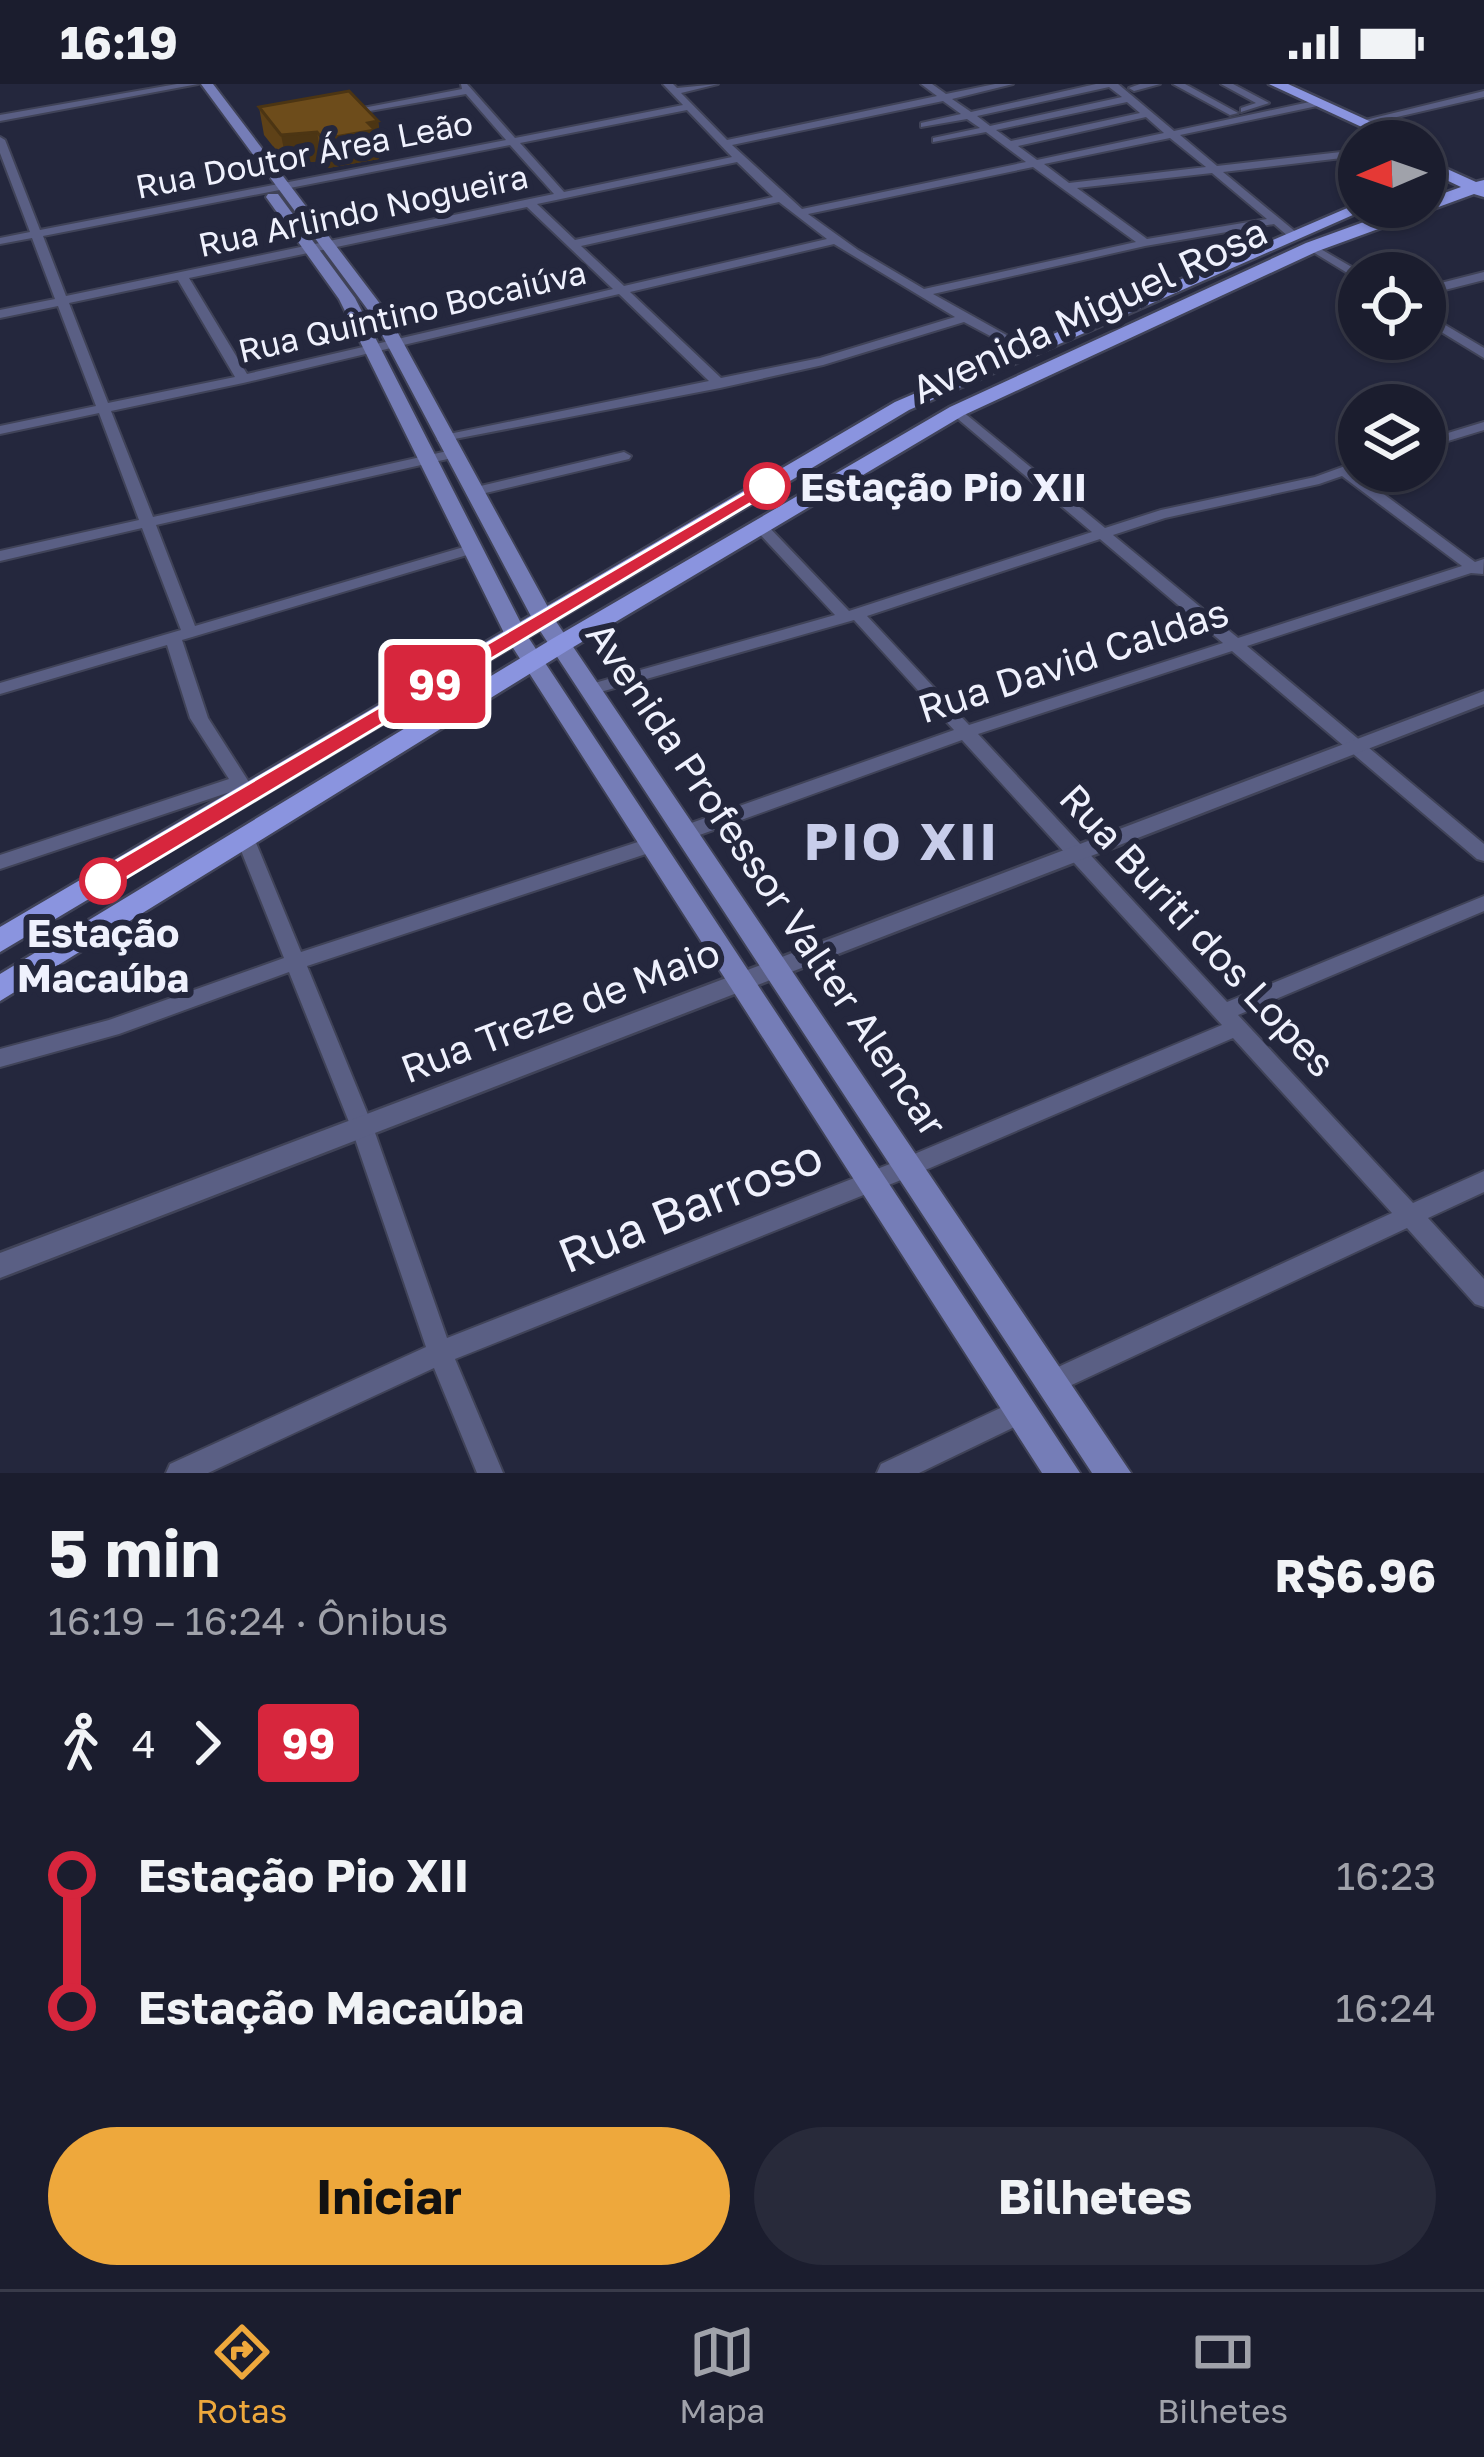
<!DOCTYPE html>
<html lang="pt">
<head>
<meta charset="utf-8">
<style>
	:root { --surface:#1b1d2e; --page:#282a3a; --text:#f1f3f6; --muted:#a0a2aa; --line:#393b4a; --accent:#eea83c }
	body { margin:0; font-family:"Golos Text",sans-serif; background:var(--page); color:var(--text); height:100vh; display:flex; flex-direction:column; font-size:45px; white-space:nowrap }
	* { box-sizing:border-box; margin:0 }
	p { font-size:39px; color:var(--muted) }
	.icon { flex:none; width:66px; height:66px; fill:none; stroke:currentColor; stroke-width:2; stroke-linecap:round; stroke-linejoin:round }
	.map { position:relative; height:1389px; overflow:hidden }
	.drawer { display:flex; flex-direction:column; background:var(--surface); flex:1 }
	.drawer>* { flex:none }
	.badge { padding:0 24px; border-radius:9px; font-size:42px; line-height:78px }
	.needle { width:78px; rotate:268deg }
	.tools { position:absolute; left:1338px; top:36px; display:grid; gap:24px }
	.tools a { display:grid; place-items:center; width:108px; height:108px; border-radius:50%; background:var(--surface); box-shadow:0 3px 9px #0004,0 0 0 3px var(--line); font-size:60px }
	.map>.badge { position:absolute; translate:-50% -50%; box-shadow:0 0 0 6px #fff }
	.legs { display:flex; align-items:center; gap:18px; height:132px; padding:0 48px; font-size:39px }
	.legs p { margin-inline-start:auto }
	.headline { display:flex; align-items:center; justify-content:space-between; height:204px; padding:0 48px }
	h1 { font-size:66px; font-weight:700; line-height:90px }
	.cta { display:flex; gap:24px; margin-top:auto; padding:24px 48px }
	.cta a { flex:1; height:138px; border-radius:72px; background:var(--accent); color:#111; font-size:48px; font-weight:700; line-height:138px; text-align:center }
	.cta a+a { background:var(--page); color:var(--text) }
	ul { padding:0 48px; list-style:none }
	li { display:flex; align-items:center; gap:42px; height:132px; font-size:45px }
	li i { display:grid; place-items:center; width:18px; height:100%; margin:0 15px; background:currentColor }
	li i::after { content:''; width:30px; height:30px; margin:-15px; border:9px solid; border-radius:50%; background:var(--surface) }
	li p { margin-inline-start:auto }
	li:first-child i { background:linear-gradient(#0000 50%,currentColor 0) }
	li:last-child i { background:linear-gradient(currentColor 50%,#0000 0) }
	.status { display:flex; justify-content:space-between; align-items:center; height:84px; padding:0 60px; background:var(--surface); direction:ltr }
	.status svg { height:33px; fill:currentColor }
	.menu { display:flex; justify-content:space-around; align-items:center; height:168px; border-top:3px solid var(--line); background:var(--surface); font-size:33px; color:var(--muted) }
	.menu a { display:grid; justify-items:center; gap:6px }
	.menu .on { color:var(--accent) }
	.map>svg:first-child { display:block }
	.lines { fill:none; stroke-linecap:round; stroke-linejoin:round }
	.minor-casing { stroke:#404358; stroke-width:4 }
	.tertiary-casing { stroke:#404358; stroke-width:5 }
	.secondary-casing { stroke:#404358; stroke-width:4 }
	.primary-casing { stroke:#404358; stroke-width:5 }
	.minor { fill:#5a5f84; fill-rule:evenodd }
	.tertiary { fill:#5a5f84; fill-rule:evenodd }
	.secondary { fill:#757db7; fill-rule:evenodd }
	.primary { fill:#8a94df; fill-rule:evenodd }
	.wall { fill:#5e4117 }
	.shaded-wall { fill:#4c3513 }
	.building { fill:#6d4c1b; stroke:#4c3513; stroke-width:3 }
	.line-1 { fill:#d7263d; stroke:#fff; stroke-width:3 }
	.stop-1-dot { fill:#fff; stroke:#d7263d; stroke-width:6 }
	.labels { text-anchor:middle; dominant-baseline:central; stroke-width:12; stroke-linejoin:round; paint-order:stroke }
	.far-street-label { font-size:33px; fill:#eff1fd; stroke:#24273d }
	.street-label { font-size:39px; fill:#eff1fd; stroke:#24273d }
	.stop-label { font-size:39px; font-weight:bold; fill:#eff1fd; stroke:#24273d; text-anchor:start }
	.near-street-label { font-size:48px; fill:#eff1fd; stroke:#24273d }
	.district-label { font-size:51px; font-weight:bold; letter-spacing:3px; fill:#c8cdea; stroke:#24273d }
</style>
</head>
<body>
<div class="status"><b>16:19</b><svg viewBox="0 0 49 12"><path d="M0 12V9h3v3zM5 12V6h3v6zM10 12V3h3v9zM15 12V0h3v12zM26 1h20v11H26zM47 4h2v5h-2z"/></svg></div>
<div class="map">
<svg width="1484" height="1389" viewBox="0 0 1484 1389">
	<rect width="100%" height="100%" fill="#24273d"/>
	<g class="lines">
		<g class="minor-casing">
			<g id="minor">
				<polygon points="177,0 198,0 0,37 0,31"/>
				<path d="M461 0H467L515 54 683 21 663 0H673L677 4 718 0 681 9 727 56 937 12 921 0H932L946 10 995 0H1013L952 15 971 28 1096 0H1118L1174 47 1319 16 1322 17V21L1180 51 1217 82 1359 66V72L1223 88 1297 149V153H1289L1274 140 1145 162 933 210 1028 263V269L1024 270 964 238 823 281 720 304 439 358 437 355 444 351 709 297 619 210 243 299 111 327 153 433 452 366 459 370 452 374 156 441 195 542 467 462 472 460 480 465 477 468 182 556 208 634 254 706 251 710H239L236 706 0 785V771L229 695 190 634 167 561 0 610V599L181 546 142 444 0 477V467L139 436 99 329 0 350V342L96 322 58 222 0 234V226L55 215 32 154 0 160V154L30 148 0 69V53L5 56 40 146 506 56 466 10 347 31 342 28 462 5ZM1109 3 1122 13 990 42 977 32ZM943 17 961 30 921 39V43L967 35 980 44 933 54V58L986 48 1026 78 802 125 732 61ZM1127 18 1140 29 1011 57 996 46ZM687 26 732 73 564 108 520 59ZM1146 33 1164 49 1037 76 1018 62ZM1170 54 1206 83 1069 99 1044 80ZM510 61 554 110 66 212 43 152ZM737 78 773 113 575 156 537 120ZM1033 83 1136 158 924 205 858 166 808 130ZM1212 89 1267 135 1147 155 1077 104ZM779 118 827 155 624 202 581 162ZM527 123 613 205 247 290 189 194ZM834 160 955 233 820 274 721 294 630 208ZM178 196 235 293 108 319 69 219Z"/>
				<polygon points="1140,0 1160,0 1134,7 1129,4"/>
				<polygon points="1173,0 1185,0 1238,29 1230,31"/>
				<polygon points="1221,0 1233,0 1269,19 1241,28 1241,24 1256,19"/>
				<polygon points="1484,7 1484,13 1362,41 1357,38"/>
				<polygon points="1312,160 1362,189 1359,189 1359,196 1308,165 1308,161"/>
				<polygon points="1484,188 1484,196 1425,211 1425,203"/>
				<polygon points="1425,229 1484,264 1484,274 1425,238"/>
				<path d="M957 323 1105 444 1161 426 1315 393 1359 377V386L1354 388 1475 478 1484 475 1483 490 1471 489 1247 562 1484 760V777L1477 775 1232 567 978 650 1227 918 1484 812V827L1238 931 1413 1119 1484 1087V1108L1428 1134 1484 1195V1223L1475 1220 1407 1144 1061 1306 1052 1310 1043 1306 1039 1298 1043 1290 1392 1129 1233 954 916 1090 455 1275 503 1389H477L434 1284 208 1389H166L170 1380 426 1263 351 1043 289 888 119 950 0 983V965L109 936 284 874 236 754 238 749 245 747 254 754 301 868 647 755H661L663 760 661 765 307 882 373 1043 447 1254 900 1076 1222 941 962 656 694 753H680L678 748 680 743 954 646 854 536 590 611 582 606 584 602 835 531 755 445V439H765L849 527 1092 448 952 330 950 327ZM1342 392 1462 482 1238 554 1113 451 1165 434 1319 400ZM1100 455 1223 559 969 641 867 532Z"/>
				<polygon points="1484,338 1484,346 1425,364 1425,356"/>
				<polygon points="624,368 631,372 629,375 473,412 466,408 468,405"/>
				<polygon points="1022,1314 1031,1317 1035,1326 1031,1335 919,1389 877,1389 881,1380"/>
			</g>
		</g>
		<g class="tertiary-casing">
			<polygon id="tertiary" points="1484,607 1484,620 0,1194 0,1169"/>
		</g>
		<g class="secondary-casing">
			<g id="secondary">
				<polygon points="201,0 213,0 387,229 555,536 1131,1389 1092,1389 533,536 371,230"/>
				<polygon points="268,110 278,110 355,214 528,553 1080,1389 1042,1389 506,553 339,215 266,113"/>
			</g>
		</g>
		<g class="primary-casing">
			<g id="primary">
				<polygon points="1269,0 1288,0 1413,57 1392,57"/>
				<polygon points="1425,75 1476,98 1484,96 1484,113 1474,110 1318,167 964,331 570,565 0,917 0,890 552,555 950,323 1306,159 1405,123 1425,123 1425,116 1461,103 1425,86"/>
				<polygon points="1359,119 1359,123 1371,123 909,326 0,868 0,843 895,318"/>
			</g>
		</g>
		<use href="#minor" class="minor"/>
		<use href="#tertiary" class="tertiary"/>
		<use href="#secondary" class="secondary"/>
		<use href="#primary" class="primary"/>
	</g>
	<polygon class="wall" points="259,23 378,37 382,66 378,66 379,75 328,84 322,77 287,80 264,51"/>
	<g class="shaded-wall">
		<polygon points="378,37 382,66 378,66 379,75 328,84 323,55"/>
		<polygon points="317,48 322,77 287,80 281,51"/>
	</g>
	<polygon class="building" points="349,7 378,37 368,39 375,46 323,55 317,48 281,51 259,23"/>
	<polygon class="line-1" points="767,396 773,398 773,406 111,803 94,803 90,797 94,790"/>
	<g class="stop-1-dot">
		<circle cx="767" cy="402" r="21"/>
		<circle cx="103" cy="797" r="21"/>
	</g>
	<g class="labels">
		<g class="far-street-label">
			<text transform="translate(304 70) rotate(-11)">Rua Doutor Área Leão</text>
			<text transform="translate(363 126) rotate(-12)">Rua Arlindo Nogueira</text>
			<text transform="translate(412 227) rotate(-13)">Rua Quintino Bocaiúva</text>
		</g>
		<g class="street-label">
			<text transform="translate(1089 226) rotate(-25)">Avenida Miguel Rosa</text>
			<text transform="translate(1073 576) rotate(-18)">Rua David Caldas</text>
			<text transform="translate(767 795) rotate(56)">Avenida Professor Valter Alencar</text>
			<text transform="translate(1198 846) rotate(47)">Rua Buriti dos Lopes</text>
			<text transform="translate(560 926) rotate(-21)">Rua Treze de Maio</text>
		</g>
		<g class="stop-label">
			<text x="800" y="402">Estação Pio XII</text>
			<text x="103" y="848" text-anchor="middle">Estação<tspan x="103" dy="45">Macaúba</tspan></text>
		</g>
		<g class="near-street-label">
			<text transform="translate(690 1121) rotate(-22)">Rua Barroso</text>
		</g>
		<g class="district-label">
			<text x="902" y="756">PIO XII</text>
		</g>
	</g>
</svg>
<div class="tools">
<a><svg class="needle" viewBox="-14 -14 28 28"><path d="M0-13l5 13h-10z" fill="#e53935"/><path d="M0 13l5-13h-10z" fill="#a0a2aa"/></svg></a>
<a><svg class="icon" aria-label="locate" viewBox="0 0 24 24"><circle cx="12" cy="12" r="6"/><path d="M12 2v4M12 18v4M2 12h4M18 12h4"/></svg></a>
<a><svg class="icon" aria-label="layers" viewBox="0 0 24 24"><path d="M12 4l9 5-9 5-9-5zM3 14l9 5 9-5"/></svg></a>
</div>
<b class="badge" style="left:435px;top:600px;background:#d7263d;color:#fff">99</b>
</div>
<section class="drawer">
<div class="headline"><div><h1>5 min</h1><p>16:19 – 16:24 · Ônibus</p></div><b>R$6.96</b></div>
<div class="legs"><svg class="icon" aria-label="walk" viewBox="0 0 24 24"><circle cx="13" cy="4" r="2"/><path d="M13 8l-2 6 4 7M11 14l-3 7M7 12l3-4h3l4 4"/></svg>4<svg class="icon" aria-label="forward" viewBox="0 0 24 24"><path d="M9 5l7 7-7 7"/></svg><b class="badge" style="background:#d7263d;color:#fff">99</b></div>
<ul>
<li><i style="color:#d7263d"></i><b>Estação Pio XII</b><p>16:23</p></li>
<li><i style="color:#d7263d"></i><b>Estação Macaúba</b><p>16:24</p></li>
</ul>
<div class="cta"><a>Iniciar</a><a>Bilhetes</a></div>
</section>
<nav class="menu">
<a class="on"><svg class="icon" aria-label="directions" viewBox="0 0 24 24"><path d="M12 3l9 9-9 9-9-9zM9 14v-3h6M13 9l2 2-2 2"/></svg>Rotas</a>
<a><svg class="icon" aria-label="map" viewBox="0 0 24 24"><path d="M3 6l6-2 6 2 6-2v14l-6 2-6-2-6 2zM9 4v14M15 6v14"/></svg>Mapa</a>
<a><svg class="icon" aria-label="tickets" viewBox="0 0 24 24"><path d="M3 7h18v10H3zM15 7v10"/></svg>Bilhetes</a>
</nav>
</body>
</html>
